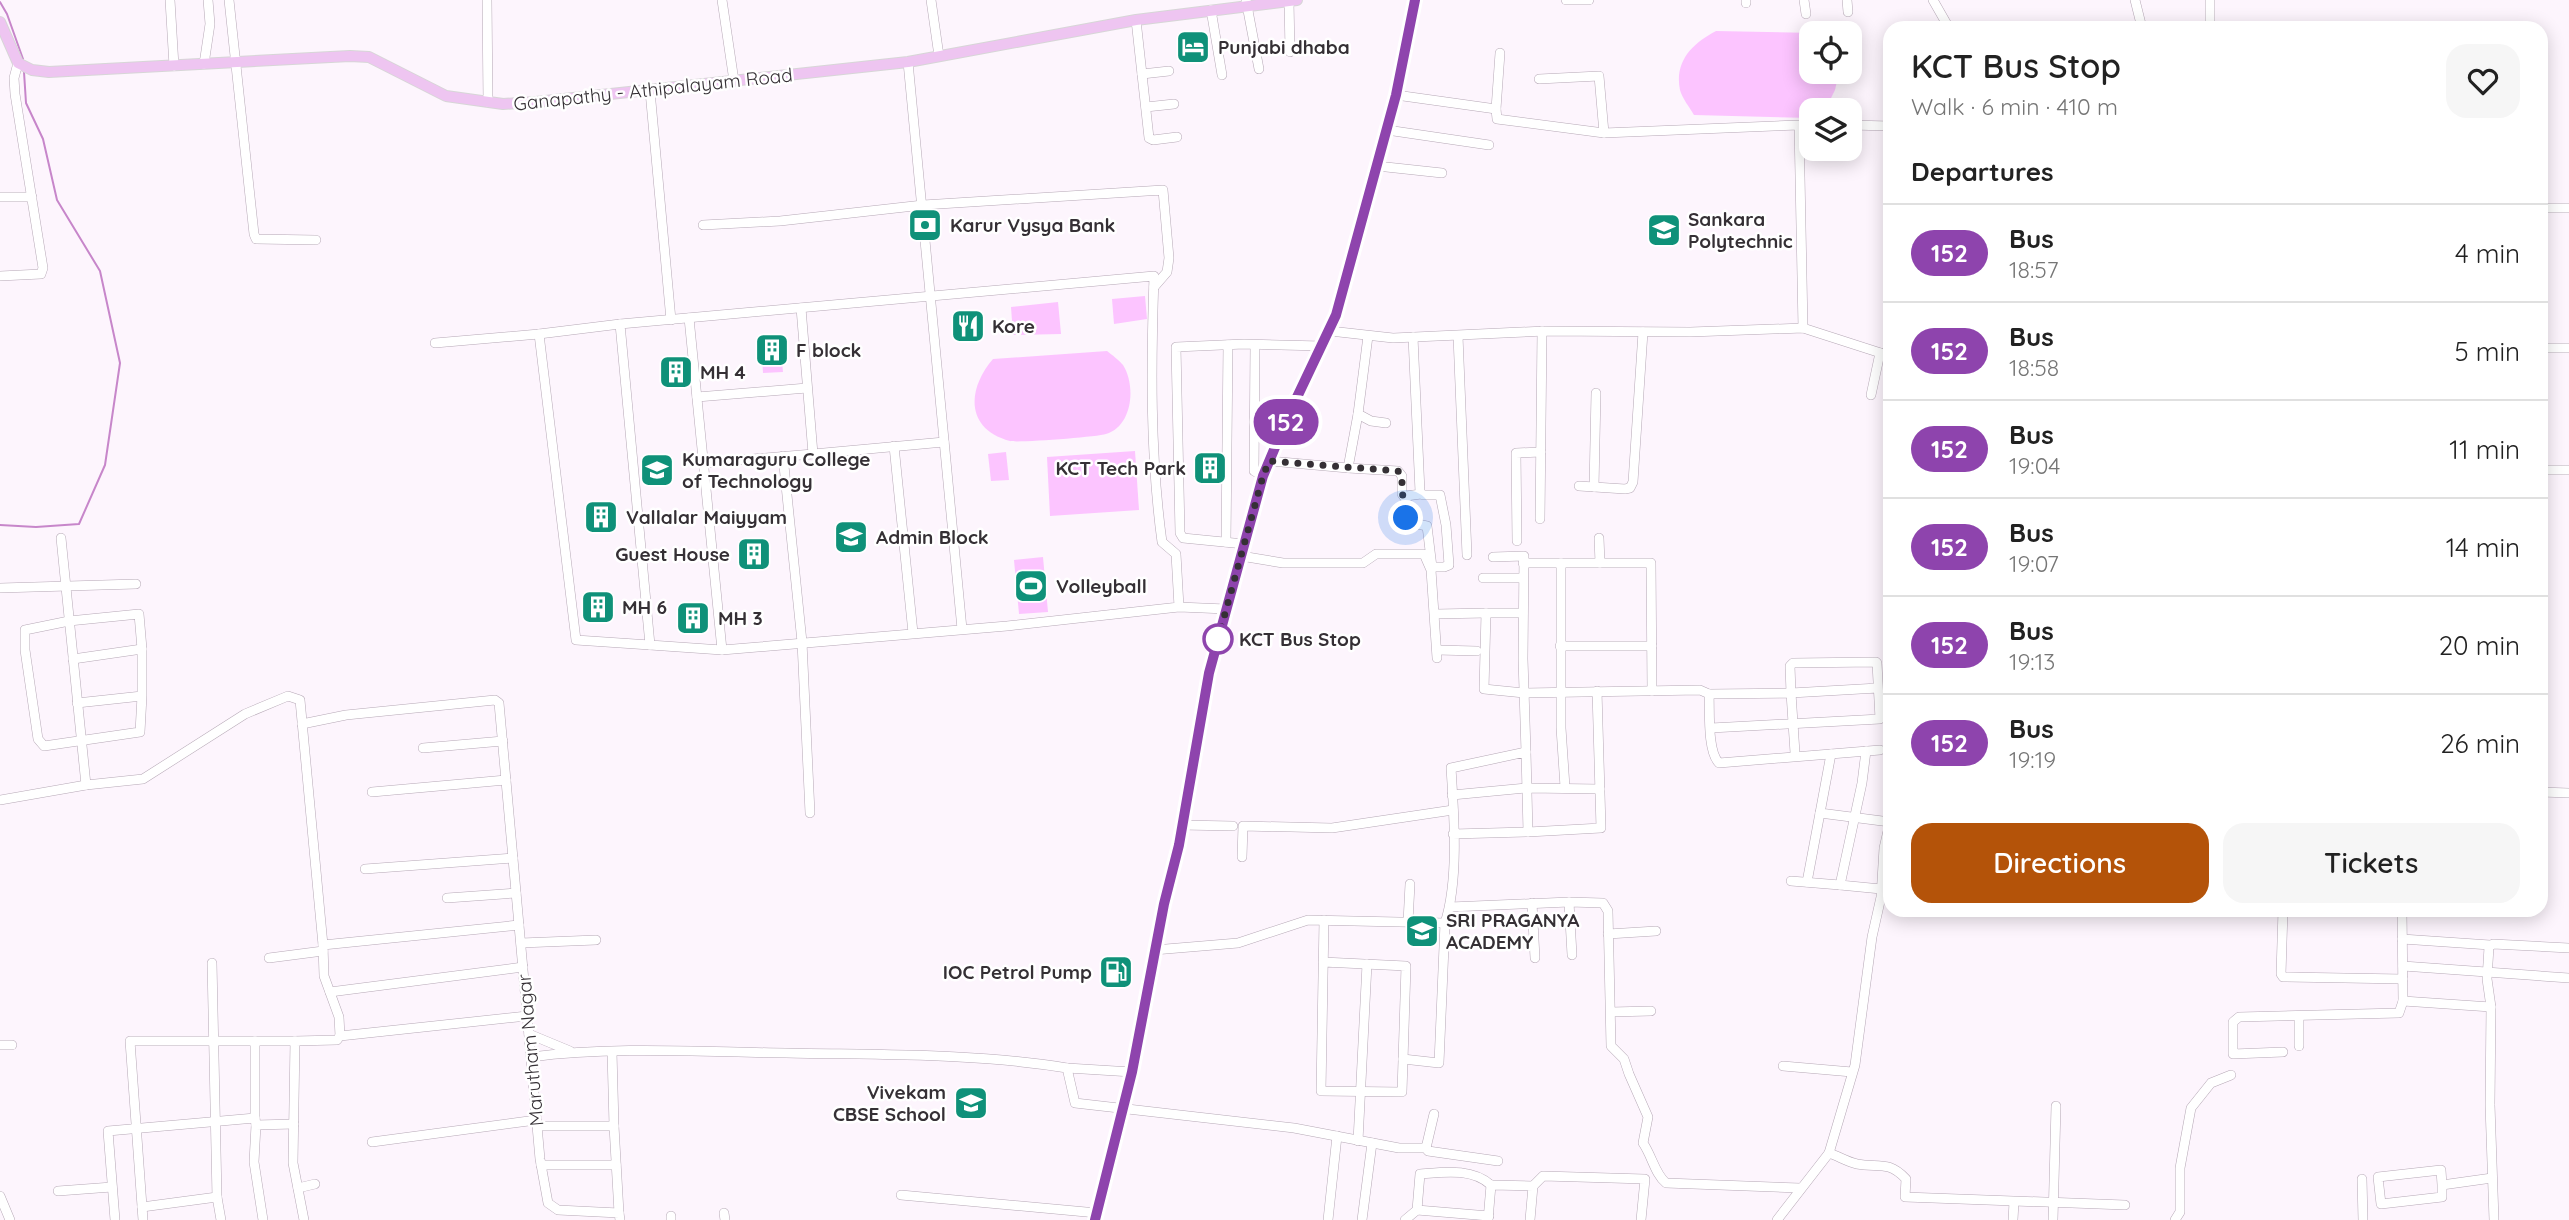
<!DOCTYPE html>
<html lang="en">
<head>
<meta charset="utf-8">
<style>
	:root { --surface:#fff; --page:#f6f6f6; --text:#222; --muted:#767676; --line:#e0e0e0; --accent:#b45309 }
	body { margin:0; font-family:Quicksand,sans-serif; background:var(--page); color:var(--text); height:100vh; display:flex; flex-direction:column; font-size:26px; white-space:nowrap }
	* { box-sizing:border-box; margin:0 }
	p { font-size:23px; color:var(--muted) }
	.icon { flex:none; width:38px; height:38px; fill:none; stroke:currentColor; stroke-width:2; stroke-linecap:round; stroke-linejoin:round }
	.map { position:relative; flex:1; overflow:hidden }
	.side { position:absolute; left:1883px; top:21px; width:665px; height:896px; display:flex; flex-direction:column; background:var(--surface); border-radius:21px; box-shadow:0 4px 18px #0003 }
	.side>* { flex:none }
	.badge { padding:0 14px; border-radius:23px; font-size:24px; line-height:46px }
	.controls { position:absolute; left:1799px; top:21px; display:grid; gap:14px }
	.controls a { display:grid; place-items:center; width:63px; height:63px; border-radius:14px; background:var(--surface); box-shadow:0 4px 18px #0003; font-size:35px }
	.you { position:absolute; width:35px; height:35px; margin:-18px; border:5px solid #fff; border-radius:50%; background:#1a73e8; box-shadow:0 0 0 10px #1a73e833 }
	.map>.badge { position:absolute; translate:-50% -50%; box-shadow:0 0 0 4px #fff }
	h2 { padding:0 28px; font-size:26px; line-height:63px }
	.round { display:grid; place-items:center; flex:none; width:74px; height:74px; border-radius:21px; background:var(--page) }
	.head { display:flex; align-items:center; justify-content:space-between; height:119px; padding:0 28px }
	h1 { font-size:33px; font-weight:600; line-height:52px }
	.cta { display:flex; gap:14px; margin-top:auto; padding:14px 28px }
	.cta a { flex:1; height:80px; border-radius:21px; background:var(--accent); color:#fff; font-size:28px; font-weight:600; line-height:80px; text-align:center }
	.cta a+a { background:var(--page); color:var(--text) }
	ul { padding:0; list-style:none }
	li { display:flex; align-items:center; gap:21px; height:98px; padding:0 28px; border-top:2px solid var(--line) }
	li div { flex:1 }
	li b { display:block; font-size:26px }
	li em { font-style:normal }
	li .badge { min-width:77px; font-weight:700; text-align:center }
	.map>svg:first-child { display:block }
	.green { fill:#fcc4ff }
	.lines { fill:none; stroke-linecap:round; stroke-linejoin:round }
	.stream { stroke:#c786ca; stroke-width:2 }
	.minor-casing { stroke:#b6a8b6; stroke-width:10 }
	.major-casing { stroke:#d7d6d7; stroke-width:12 }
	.minor { stroke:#fff; stroke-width:9 }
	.major { stroke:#eec5f1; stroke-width:10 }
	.line-casing { stroke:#fff; stroke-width:16 }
	.line { stroke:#8e44ad; stroke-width:10 }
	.walk { stroke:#353035; stroke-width:7; stroke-dasharray:0 12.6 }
	.stop-dot { fill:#fff; stroke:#8e44ad; stroke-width:3.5 }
	.labels { text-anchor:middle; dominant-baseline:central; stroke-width:5; stroke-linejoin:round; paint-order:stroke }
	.poi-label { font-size:19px; font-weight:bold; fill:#353035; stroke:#fff; text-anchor:start }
	.street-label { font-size:19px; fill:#353035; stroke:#fff }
	.stop-label { font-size:19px; font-weight:bold; fill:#353035; stroke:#fff; text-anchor:start }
</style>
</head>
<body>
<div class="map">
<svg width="2569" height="1220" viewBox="0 0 2569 1220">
	<rect width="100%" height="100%" fill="#fdf5fd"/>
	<g class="green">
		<path d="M1716 31 1816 33H1811V72H1839L1835 90 1825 110H1811V118L1694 115C1690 108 1682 98 1680 90 1674 61 1693 43 1716 31Z"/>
		<polygon points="1145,296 1147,319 1114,324 1112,299"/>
		<polygon points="1058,302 1061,334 1013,335 1011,307"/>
		<polygon points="780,341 783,372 763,373 761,342"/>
		<path d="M1107 351C1112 355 1119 360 1123 365 1136 385 1133 426 1106 434 1097 437 1018 443 1010 441 965 429 967 389 993 359Z"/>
		<polygon points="1135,451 1139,510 1050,516 1047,457"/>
		<polygon points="1006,452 1009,480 991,481 988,454"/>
		<polygon points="1043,557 1048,612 1019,614 1014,560"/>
	</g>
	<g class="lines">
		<g class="stream">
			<polyline points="0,2 7,14 23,59"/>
			<polyline points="0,525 36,527 79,524 105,465 120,363 100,271 57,200 43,139 26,103 24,72"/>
		</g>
		<g class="minor-casing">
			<g id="minor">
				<polyline points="170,0 174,66"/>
				<polyline points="229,0 254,234 256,239 316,240"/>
				<polyline points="487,0 488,102"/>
				<polyline points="722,0 734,81"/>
				<polyline points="931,0 939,56"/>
				<polyline points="1246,0 1259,69"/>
				<polyline points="1566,0 1589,0"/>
				<polyline points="1804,0 1806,14"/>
				<polyline points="1847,0 1848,12"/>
				<polyline points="1933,0 1949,28"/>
				<polyline points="2135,0 2142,28"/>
				<polyline points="1289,1 1290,52"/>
				<polyline points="1746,3 1746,0"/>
				<polyline points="1211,10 1222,75"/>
				<polyline points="1136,20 1149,138 1153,140 1177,137"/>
				<polyline points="2210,28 2210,0"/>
				<polyline points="1500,53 1496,109 1497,119 1604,133 1799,125 1803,328"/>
				<polyline points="908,62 962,629"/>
				<polyline points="204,64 210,24 208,0"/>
				<polyline points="1142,74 1169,71"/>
				<polyline points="1539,79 1599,76 1604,133"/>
				<polyline points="650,91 671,320"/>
				<polyline points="1396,95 1496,109"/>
				<polyline points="1146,107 1174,104"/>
				<polyline points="1850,125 1890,126"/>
				<polyline points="1387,130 1489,145"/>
				<polyline points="1377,166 1442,173"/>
				<polyline points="0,197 32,197"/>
				<polyline points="2541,208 2569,208"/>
				<polyline points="703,225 780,221 923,205 1163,190 1169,258 1167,272 1154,287"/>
				<polyline points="0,276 41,274 43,268 15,94 14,78 18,63"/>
				<polyline points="689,318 722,650"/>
				<polyline points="620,324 539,334 576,640 650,645"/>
				<polyline points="1330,331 1393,338 1545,331 1690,332 1803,328 1890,356"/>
				<polyline points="1458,336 1467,555"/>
				<polyline points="1413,337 1420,492 1423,495 1440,495 1446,525 1449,565 1444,567 1432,567 1427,526 1407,522 1406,496 1421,494"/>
				<polyline points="435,343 539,334"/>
				<polyline points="1255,345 1254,471 1263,476"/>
				<polyline points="2541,348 2569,348"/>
				<polyline points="1871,395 1880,353"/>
				<polyline points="697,397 807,388"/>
				<polyline points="1358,414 1371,421 1386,423"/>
				<polyline points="894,446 913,633"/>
				<polyline points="813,454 944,442"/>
				<polyline points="783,456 802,642 810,813"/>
				<polyline points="1269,461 1348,468 1358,414 1368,336"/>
				<polyline points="704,463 813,454 801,308"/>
				<polyline points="1348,468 1398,471 1402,476 1402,494 1405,498"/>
				<polyline points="2541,470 2569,470"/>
				<polyline points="1579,486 1625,489 1630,488 1633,482 1643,332"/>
				<polyline points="1594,487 1596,393"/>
				<polyline points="1540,519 1542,331"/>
				<polyline points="61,538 86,785"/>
				<polyline points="1599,538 1600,563"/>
				<polyline points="1517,541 1516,453 1541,452"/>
				<polyline points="1226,542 1228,345"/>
				<polyline points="1244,544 1183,538 1180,533 1176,347 1244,344 1322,346"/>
				<polyline points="1241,556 1283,563 1363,563 1376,554 1424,554 1431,570 1437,658"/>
				<polyline points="1493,557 1524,556 1523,659 1526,752"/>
				<polyline points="1523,563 1651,563 1652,691"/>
				<polyline points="1561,563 1561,728 1565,787"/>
				<polyline points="1483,578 1523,578"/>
				<polyline points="0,588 136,584"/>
				<path d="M1179 607 1176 554 1162 542C1150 454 1151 365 1154 276L620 324 650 645 722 650 1007 626 1179 607 1226 609"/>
				<path d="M1523 613H1486L1484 689 1524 693 1700 690 1709 694C1710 711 1707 751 1719 763L1880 750"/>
				<polyline points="1436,614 1486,613"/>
				<polyline points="1560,646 1652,646"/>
				<polyline points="1437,650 1477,651"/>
				<polyline points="73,659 142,649"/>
				<polyline points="1709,694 1791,693 1795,753"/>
				<polyline points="77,703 142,696 140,732 44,746 38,739 25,650 25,630 69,621 139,614 142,649 142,696"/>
				<polyline points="302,724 346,715 495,700 499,703 540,1159 548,1203 558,1210 619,1213 620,1220"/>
				<polyline points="1711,728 1880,719 1877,663 1876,662 1793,663 1790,666 1791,693 1878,688"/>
				<polyline points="423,748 503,741"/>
				<polyline points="1866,751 1862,783 1840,885 1881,889"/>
				<polyline points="1831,754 1820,813 1890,822"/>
				<polyline points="372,792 506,780"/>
				<polyline points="2541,792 2569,793"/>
				<polyline points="1452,795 1527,788 1600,789"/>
				<polyline points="0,800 86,785 143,779 245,714 288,696 300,700 323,945"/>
				<polyline points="1182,825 1233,826"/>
				<polyline points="1528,832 1601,828 1597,691"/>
				<polyline points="1242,857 1243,826 1332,828 1453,810"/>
				<polyline points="365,869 513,858"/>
				<polyline points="1791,881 1840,885"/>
				<polyline points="1807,882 1820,813"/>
				<polyline points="447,898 516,893"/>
				<polyline points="1569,902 1572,955"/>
				<polyline points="1532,903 1535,958"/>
				<path d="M1450 907 1569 902 1603 903 1608 911 1611 1046 1624 1059 1629 1074 1648 1117 1643 1143C1652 1156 1655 1174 1666 1183L1800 1188"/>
				<polyline points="2283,910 2281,974 2283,977 2403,979"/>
				<polyline points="2369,910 2402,912"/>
				<polyline points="1408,922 1410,884"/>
				<polyline points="1608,934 1656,931"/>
				<polyline points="2402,939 2490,945"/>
				<polyline points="521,943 596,940"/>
				<polyline points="1154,950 1238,943 1308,920 1445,923"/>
				<polyline points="269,958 323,951"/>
				<polyline points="1323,962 1406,966 1402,1092 1321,1091 1324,920"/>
				<polyline points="212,963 217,1197"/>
				<polyline points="2403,966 2569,978"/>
				<polyline points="330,992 523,967"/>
				<polyline points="2403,1001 2491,1007"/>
				<polyline points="1611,1012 1651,1011"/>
				<polyline points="2299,1017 2299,1046"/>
				<polyline points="529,1034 570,1051"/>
				<polyline points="340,1036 339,1017 324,976 323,945 519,925"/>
				<polyline points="255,1041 255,1118"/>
				<polyline points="0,1045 12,1045"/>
				<polyline points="612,1052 614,1126"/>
				<polyline points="2283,1052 2233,1054 2233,1022 2239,1017 2399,1013 2403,1001 2402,910"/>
				<path d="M531 1057C615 1046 701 1052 786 1053 879 1055 975 1053 1067 1068L1075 1103 1294 1128 1399 1148H1426L1428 1151 1498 1161"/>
				<path d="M1403 1059 1439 1063 1445 923C1459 880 1454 814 1451 768L1526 752 1528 832 1453 834"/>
				<polyline points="1783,1066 1852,1072"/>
				<polyline points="1067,1068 1132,1072"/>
				<polyline points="537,1126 614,1126 619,1213"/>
				<polyline points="1358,1141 1367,964"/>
				<polyline points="372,1142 536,1120"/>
				<polyline points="1426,1148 1434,1114"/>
				<path d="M1829 1153C1838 1156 1848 1162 1857 1164 1878 1168 1888 1160 1906 1179L1905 1197 2125 1205"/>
				<polyline points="541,1165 616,1165"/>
				<polyline points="2362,1179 2363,1220"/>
				<polyline points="2442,1185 2442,1197 2381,1204 2378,1177 2441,1170 2442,1185 2492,1178"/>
				<polyline points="1533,1186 1543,1176 1645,1179 1641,1220"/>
				<polyline points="298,1188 315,1184"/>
				<polyline points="58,1191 112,1187"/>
				<polyline points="901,1195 1097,1213"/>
				<polyline points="0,1196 10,1220"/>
				<polyline points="142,1207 217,1197 221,1220"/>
				<polyline points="1417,1210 1489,1216"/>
				<polyline points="724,1213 725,1220"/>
				<polyline points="671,1216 671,1220"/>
				<polyline points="115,1220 108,1131 255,1118 256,1125"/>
				<polyline points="143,1220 130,1041 295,1041"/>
				<polyline points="263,1220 254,1162 256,1125 294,1124"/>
				<polyline points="304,1220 293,1163 295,1041 337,1040 340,1036 527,1016"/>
				<polyline points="1328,1220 1337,1136"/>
				<polyline points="1362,1220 1372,1143"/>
				<path d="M1405 1220 1417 1210 1420 1174C1445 1172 1472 1168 1491 1185"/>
				<polyline points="1488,1220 1491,1185 1533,1186 1530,1220"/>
				<polyline points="1777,1220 1829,1153 1855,1065 1872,937 1881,897 1884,848 1890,822"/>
				<polyline points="2013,1220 2014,1202"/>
				<polyline points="2053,1220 2056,1106"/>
				<polyline points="2175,1220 2180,1212 2180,1168 2191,1108 2211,1083 2231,1075"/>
				<polyline points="2494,1220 2490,1105 2491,1007 2487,979 2489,947 2493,944 2569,948"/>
			</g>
		</g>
		<g class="major-casing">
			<g id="major">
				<polyline points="0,22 18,63 32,70 49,72 350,56 369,57 446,96 503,104 536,102 908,62 1136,20 1297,0"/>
				<polyline points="1095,1220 1132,1072 1164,904 1179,845 1209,673 1263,476 1289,414 1336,315 1396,95 1415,0"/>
			</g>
		</g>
		<use href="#minor" class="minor"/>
		<use href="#major" class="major"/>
	</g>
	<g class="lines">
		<g class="line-casing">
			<polyline id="line" points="1095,1220 1132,1072 1164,904 1179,845 1209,673 1263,476 1289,414 1336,315 1396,95 1415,0"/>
		</g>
		<use href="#line" class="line"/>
		<polyline class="walk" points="1218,639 1263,476 1269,461 1398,471 1402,476 1402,494 1405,498 1406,518"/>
	</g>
	<defs>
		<g id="hotel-square" transform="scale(1.75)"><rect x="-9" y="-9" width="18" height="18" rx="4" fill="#0f9179" stroke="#fff"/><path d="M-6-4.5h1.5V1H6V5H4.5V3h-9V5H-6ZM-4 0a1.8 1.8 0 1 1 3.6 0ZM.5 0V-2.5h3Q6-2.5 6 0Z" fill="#fff"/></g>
		<g id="bank-square" transform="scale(1.75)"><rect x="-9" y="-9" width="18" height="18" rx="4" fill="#0f9179" stroke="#fff"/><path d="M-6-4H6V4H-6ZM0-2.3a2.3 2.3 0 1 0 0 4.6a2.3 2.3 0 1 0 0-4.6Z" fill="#fff"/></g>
		<g id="university-square" transform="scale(1.75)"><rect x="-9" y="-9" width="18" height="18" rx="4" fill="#0f9179" stroke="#fff"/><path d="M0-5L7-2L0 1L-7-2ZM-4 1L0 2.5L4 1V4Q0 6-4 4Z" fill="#fff"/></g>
		<g id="restaurant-square" transform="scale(1.75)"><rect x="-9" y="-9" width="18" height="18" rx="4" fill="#0f9179" stroke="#fff"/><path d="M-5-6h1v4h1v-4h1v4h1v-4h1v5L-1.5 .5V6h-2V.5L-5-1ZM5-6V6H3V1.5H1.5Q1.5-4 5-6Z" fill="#fff"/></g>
		<g id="building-square" transform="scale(1.75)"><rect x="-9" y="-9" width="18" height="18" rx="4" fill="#0f9179" stroke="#fff"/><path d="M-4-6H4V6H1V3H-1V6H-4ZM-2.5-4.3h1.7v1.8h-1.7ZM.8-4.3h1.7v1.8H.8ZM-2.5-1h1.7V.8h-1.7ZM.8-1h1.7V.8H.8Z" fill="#fff"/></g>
		<g id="stadium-square" transform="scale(1.75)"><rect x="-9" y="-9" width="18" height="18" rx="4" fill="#0f9179" stroke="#fff"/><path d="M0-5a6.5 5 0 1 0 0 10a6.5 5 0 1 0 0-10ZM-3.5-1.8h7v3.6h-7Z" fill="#fff"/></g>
		<g id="school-square" transform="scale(1.75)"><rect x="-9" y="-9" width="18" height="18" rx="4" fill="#0f9179" stroke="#fff"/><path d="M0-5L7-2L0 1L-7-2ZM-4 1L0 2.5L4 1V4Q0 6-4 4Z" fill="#fff"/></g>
		<g id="fuel-square" transform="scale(1.75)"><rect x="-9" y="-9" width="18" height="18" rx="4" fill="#0f9179" stroke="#fff"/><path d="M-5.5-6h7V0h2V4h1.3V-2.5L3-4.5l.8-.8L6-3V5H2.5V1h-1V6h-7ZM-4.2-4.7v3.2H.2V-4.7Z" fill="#fff"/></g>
	</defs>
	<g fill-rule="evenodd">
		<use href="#hotel-square" x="1193" y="47"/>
		<use href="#bank-square" x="925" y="225"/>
		<use href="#university-square" x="1664" y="230"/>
		<use href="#restaurant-square" x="968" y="326"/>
		<use href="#building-square" x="772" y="350"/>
		<use href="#building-square" x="676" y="372"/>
		<use href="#building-square" x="1210" y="468"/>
		<use href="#university-square" x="657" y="470"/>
		<use href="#building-square" x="601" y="517"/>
		<use href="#university-square" x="851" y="537"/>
		<use href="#building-square" x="754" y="554"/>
		<use href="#stadium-square" x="1031" y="586"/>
		<use href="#building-square" x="598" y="607"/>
		<use href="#building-square" x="693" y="618"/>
		<use href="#school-square" x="1422" y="931"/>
		<use href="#fuel-square" x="1116" y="972"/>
		<use href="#school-square" x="971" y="1103"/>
	</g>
	<circle class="stop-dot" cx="1218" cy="639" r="14"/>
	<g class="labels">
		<g class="poi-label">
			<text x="1218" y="47">Punjabi dhaba</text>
			<text x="1688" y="219">Sankara<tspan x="1688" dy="22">Polytechnic</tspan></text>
			<text x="950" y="225">Karur Vysya Bank</text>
			<text x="992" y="326">Kore</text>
			<text x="796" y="350">F block</text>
			<text x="700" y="372">MH 4</text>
			<text x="682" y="459">Kumaraguru College<tspan x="682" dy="22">of Technology</tspan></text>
			<text x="1186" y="468" text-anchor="end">KCT Tech Park</text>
			<text x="626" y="517">Vallalar Maiyyam</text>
			<text x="876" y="537">Admin Block</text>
			<text x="730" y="554" text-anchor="end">Guest House</text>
			<text x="1056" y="586">Volleyball</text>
			<text x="622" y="607">MH 6</text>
			<text x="718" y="618">MH 3</text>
			<text x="1446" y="920">SRI PRAGANYA<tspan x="1446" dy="22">ACADEMY</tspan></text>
			<text x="1092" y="972" text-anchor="end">IOC Petrol Pump</text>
			<text x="946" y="1092" text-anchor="end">Vivekam<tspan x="946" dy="22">CBSE School</tspan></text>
		</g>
		<g class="street-label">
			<text transform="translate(653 89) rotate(-6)">Ganapathy - Athipalayam Road</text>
			<text transform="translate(530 1050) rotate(-95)">Marutham Nagar</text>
		</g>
		<g class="stop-label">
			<text x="1239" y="639">KCT Bus Stop</text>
		</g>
	</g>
</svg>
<div class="controls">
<a><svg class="icon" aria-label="locate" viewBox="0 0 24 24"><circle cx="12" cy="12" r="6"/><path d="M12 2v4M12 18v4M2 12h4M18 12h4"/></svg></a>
<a><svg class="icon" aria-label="layers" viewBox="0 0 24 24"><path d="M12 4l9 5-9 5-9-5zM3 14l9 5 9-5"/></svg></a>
</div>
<div class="you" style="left:1406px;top:518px"></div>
<b class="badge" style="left:1286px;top:422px;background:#8e44ad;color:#fff">152</b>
<section class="side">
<div class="head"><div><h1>KCT Bus Stop</h1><p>Walk · 6 min · 410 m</p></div><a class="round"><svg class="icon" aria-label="heart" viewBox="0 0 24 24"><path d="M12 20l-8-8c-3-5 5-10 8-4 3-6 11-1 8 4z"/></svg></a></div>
<h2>Departures</h2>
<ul>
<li><span class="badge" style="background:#8e44ad;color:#fff">152</span><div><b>Bus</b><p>18:57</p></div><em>4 min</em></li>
<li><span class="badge" style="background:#8e44ad;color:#fff">152</span><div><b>Bus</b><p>18:58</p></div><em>5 min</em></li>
<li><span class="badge" style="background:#8e44ad;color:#fff">152</span><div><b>Bus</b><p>19:04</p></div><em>11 min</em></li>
<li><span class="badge" style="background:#8e44ad;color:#fff">152</span><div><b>Bus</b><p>19:07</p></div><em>14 min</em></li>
<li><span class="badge" style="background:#8e44ad;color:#fff">152</span><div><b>Bus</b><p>19:13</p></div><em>20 min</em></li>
<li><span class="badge" style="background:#8e44ad;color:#fff">152</span><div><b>Bus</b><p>19:19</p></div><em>26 min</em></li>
</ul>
<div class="cta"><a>Directions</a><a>Tickets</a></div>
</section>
</div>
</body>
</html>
